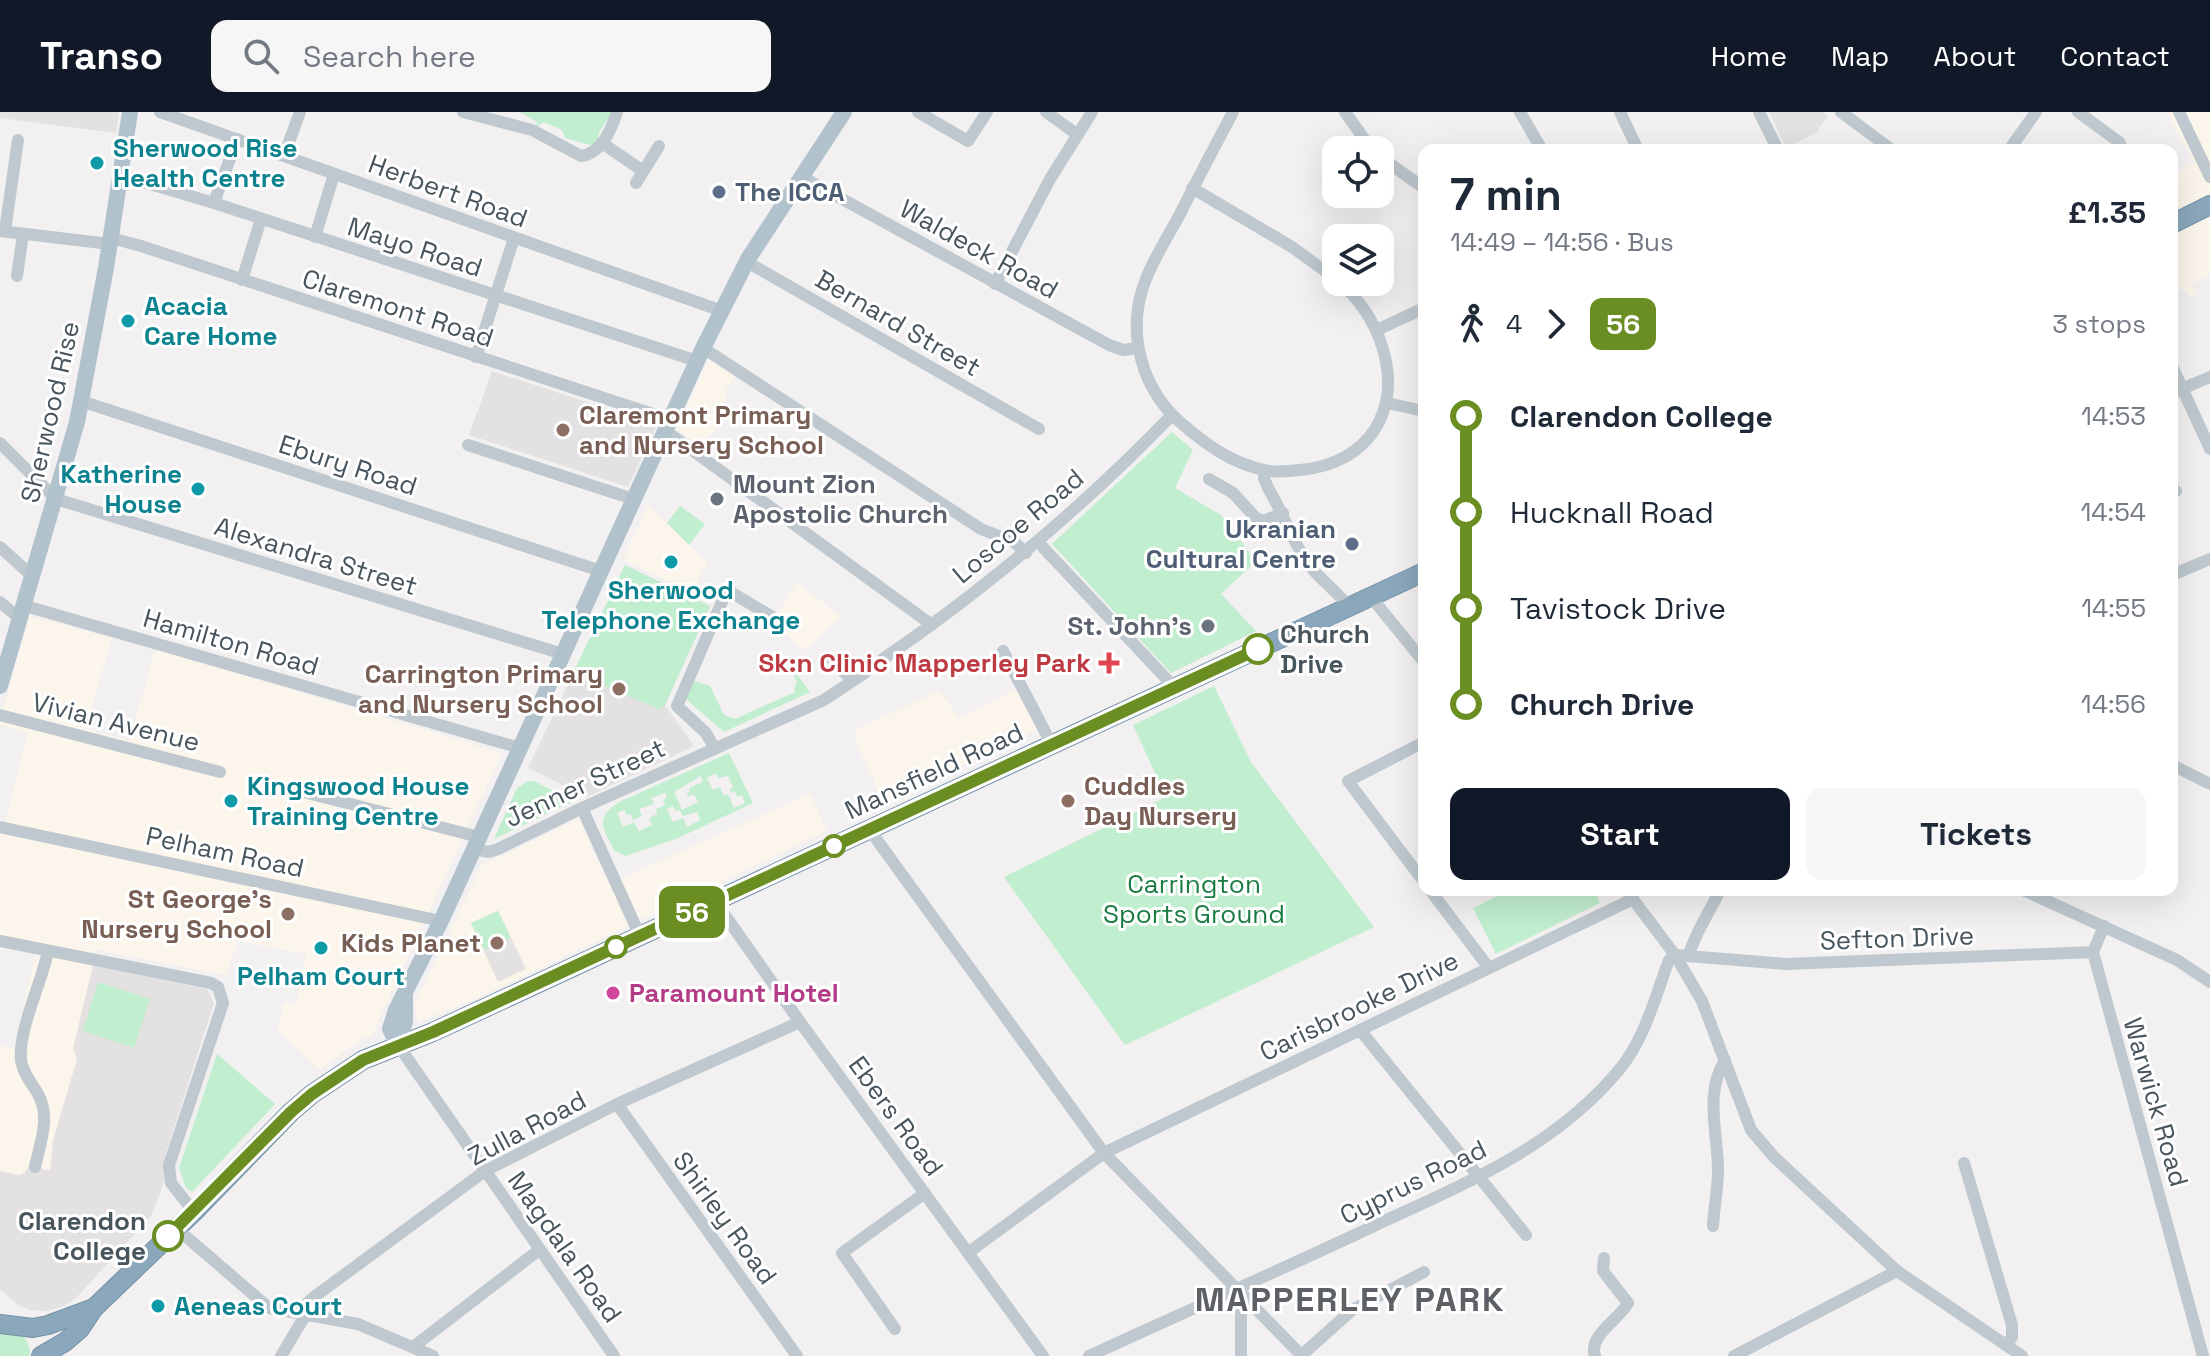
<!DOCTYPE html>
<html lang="en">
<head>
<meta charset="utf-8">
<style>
	:root { --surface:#fff; --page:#f6f6f7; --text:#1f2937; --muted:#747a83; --accent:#111827 }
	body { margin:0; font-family:"Space Grotesk",sans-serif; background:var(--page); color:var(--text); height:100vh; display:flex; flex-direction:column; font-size:30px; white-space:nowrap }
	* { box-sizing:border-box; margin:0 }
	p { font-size:26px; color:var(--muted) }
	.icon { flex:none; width:44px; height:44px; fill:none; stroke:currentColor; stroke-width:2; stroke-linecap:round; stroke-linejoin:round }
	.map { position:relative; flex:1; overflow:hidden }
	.sheet { position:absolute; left:1418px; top:32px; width:760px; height:752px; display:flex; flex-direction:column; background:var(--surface); border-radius:16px; box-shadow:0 8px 32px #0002 }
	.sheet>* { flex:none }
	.badge { padding:0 16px; border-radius:12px; font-size:28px; line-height:52px }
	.controls { position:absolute; left:1322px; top:24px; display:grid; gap:16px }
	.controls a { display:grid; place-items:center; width:72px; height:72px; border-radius:16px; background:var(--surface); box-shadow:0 8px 32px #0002; font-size:40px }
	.map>.badge { position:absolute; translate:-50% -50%; box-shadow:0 0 0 4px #fff }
	.legs { display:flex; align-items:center; gap:12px; height:88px; padding:0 32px; font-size:26px }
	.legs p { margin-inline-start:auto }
	.head { display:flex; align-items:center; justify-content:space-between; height:136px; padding:0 32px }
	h1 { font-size:44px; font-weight:700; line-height:60px }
	.button { display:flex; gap:16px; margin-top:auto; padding:16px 32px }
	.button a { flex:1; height:92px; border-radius:16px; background:var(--accent); color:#fff; font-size:32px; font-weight:700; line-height:92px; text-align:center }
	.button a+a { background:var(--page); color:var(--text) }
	ul { padding:0 32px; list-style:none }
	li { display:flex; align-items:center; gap:28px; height:96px; font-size:30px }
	li i { display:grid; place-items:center; width:12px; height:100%; margin:0 10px; background:currentColor }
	li i::after { content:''; width:20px; height:20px; margin:-10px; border:6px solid; border-radius:50%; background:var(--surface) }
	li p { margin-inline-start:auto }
	li:first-child i { background:linear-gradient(#0000 50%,currentColor 0) }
	li:last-child i { background:linear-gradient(currentColor 50%,#0000 0) }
	header { display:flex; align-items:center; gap:48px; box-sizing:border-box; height:112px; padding:0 40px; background:var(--accent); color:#fff }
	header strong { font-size:38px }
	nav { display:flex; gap:44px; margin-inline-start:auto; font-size:28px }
	.search { width:560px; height:72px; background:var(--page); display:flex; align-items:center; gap:20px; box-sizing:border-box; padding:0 28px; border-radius:16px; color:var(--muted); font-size:30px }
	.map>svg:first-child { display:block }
	.commercial { fill:#fbf5eb }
	.education { fill:#e3e1e2 }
	.green { fill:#c1eece; fill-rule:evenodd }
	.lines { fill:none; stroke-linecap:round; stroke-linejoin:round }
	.highway-casing { stroke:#7592a8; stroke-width:20 }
	.minor { stroke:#bec8ce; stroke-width:12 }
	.major { stroke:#b1c2cd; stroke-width:16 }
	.highway { stroke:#8aa7bc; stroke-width:18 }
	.line-1-casing { stroke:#fff; stroke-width:18 }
	.line-1 { stroke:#6b8e23; stroke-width:12 }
	.culture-dot { fill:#0f9aa8; stroke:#fff; stroke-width:3 }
	.service-dot { fill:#5c6f8a; stroke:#fff; stroke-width:3 }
	.education-dot { fill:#8d6e63; stroke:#fff; stroke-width:3 }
	.worship-dot { fill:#6b7280; stroke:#fff; stroke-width:3 }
	.stop-1-dot { fill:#fff; stroke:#6b8e23; stroke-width:4 }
	.health-dot { fill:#e0444e; stroke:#fff; stroke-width:3 }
	.hotel-dot { fill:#d1479c; stroke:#fff; stroke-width:3 }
	.labels { text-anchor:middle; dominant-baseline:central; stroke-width:6; stroke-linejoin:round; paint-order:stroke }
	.culture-label { font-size:26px; font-weight:bold; fill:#0d838f; stroke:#fff; text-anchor:start }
	.street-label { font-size:26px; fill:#48555d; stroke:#fff }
	.service-label { font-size:26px; font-weight:bold; fill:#4e5e75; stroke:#fff; text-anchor:start }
	.education-label { font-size:26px; font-weight:bold; fill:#785e54; stroke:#fff; text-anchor:end }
	.worship-label { font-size:26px; font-weight:bold; fill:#5b616d; stroke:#fff; text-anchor:start }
	.stop-label { font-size:26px; font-weight:bold; fill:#48555d; stroke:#fff; text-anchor:start }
	.health-label { font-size:26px; font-weight:bold; fill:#be3a42; stroke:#fff; text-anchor:end }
	.park-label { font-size:26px; fill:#1b7c43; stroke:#fff }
	.hotel-label { font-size:26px; font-weight:bold; fill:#b23c85; stroke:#fff; text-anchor:start }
	.district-label { font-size:34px; font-weight:bold; letter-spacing:2px; fill:#5d6165; stroke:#fff }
</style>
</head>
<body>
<header>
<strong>Transo</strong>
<div class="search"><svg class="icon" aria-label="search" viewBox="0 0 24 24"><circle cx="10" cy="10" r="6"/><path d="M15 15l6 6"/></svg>Search here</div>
<nav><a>Home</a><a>Map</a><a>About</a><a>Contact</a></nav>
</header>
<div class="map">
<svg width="2210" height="1244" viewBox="0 0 2210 1244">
	<rect width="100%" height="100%" fill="#f2f0f0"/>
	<g class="commercial">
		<polygon points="2168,0 2210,0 2210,163 2191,172 2198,181 2190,185 2188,181 2177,176 2172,178 2172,63 2194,51"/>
		<polygon points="710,245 737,263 725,279 727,281 718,306 723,310 699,334 677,317"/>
		<polygon points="648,393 707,450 693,481 623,448"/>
		<polygon points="797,470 841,505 804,539 776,511 780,498"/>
		<polygon points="30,504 112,526 85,617 129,628 156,537 502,641 372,923 362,927 320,957 278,919 284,890 296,892 306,842 239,829 225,863 93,837 93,853 77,947 53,1029 50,1060 29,1057 20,1063 0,1059 0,934 14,936 36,841 0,834 0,710 5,711 28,620 0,613 0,608"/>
		<polygon points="1016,577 1039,617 884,689 855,628 858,626 855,618 939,579 959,606"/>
		<polygon points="810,682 827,719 484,883 419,910 414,894 482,753 579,707 608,772"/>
	</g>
	<g class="education">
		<polygon points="0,0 119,0 116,21 0,6"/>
		<polygon points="1769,0 1823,0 1828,4 1818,17 1819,19 1786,36"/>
		<polygon points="492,259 657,313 628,375 469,323"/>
		<polygon points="625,453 710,494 665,593 694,634 587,685 528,656"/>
		<polygon points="498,799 526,857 498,870 471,811"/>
		<polygon points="93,853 207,877 214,891 165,1044 164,1071 151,1104 77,1185 64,1194 47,1199 29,1198 17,1192 0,1177 0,1059 19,1063 25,1061 29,1053 50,1059 53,1029 77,947 73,937"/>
	</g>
	<g class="green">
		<polygon points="520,0 613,0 600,18 597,30 591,33 565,26 562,18 544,10 536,15 537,10"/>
		<polygon points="1172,320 1193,338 1175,376 1221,403 1256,449 1221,482 1256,519 1171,561 1052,432"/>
		<polygon points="680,394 705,412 689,433 667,411"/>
		<polygon points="625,453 710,494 665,593 659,597 573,561"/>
		<polygon points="791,554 810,580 724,620 686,587 694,569 710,574 724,603 735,607 795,580 794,576 797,570 793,561 785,557"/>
		<polygon points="1214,574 1251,650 1374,815 1125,933 1004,765 1166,685 1133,613"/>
		<path d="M729 641 753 691 678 726 626 744 614 738C603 715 594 707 619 690ZM716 661 718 666 728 664 733 675 730 677 731 681 735 679 737 685 742 683 745 691 734 696 728 682 724 684 720 675 713 678 707 666ZM701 664 703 670 689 676 690 679 687 681 688 685 694 682 698 690 682 698 674 680ZM665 681 667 686 663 688 665 693 656 697 657 702 649 706 652 713 639 719 634 710 623 715 617 701 624 698 627 703 631 702 633 708 642 704 639 697 654 692 651 686ZM673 694 676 699 680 698 683 704 697 700 700 708 687 715 683 706 673 710 667 697Z"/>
		<polygon points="528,669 534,669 574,689 494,727 517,676"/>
		<polygon points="1510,778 1594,778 1600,791 1496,842 1473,796"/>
		<polygon points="498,799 511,826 484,838 471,811"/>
		<polygon points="98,870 150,887 134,936 83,919"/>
		<polygon points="217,942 275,992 192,1080 186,1076 179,1056"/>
		<path d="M0 1218C18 1218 30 1224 30 1244H0Z"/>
	</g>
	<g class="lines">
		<g class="highway-casing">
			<g id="highway">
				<polyline points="2172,112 2210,93"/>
				<polyline points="0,1212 33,1216 48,1213 94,1196"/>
				<polyline points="41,1244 65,1230 80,1217 94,1196 194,1100 291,1000 312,982 363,948 433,920 1424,460"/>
			</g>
		</g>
		<g class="minor">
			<polyline points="160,0 722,199"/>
			<path d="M463 0 532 18 581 44C602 41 611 18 617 0"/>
			<polyline points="918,0 968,29 987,0"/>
			<polyline points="1046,0 1078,23"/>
			<path d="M1233 0C1215 34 1197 68 1180 102 1164 132 1143 162 1138 196 1132 239 1148 282 1180 310 1205 332 1231 351 1264 358 1275 361 1288 359 1300 358 1368 352 1403 299 1382 234 1374 209 1359 187 1339 170"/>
			<polyline points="1345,0 1372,38"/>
			<polyline points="1520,0 1542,38"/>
			<polyline points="1620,0 1638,38"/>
			<polyline points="1759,0 1778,38"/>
			<polyline points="1841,0 1892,38"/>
			<polyline points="2078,0 2119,30 2123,38"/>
			<polyline points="2179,0 2210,65"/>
			<polyline points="602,31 643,59"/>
			<polyline points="2009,38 2036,0"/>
			<polyline points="284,44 300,0"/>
			<polyline points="1380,45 1424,76"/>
			<polyline points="120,63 214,91 697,249"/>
			<polyline points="802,65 1109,233 1123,238 1137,236"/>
			<polyline points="636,71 659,34"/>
			<polyline points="1192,76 1292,135 1336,167"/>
			<polyline points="214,91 237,27"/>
			<polyline points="0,119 110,132"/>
			<polyline points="5,119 18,28"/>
			<polyline points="315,125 334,62"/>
			<polyline points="111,126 141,134 671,308"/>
			<polyline points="747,150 1039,317"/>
			<polyline points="17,164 23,122"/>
			<polyline points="242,168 261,107"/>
			<polyline points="995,172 1050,67 1092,0"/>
			<polyline points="1377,218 1424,196"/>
			<polyline points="703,236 981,417 1014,430 1026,441"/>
			<polyline points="476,245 514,126"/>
			<polyline points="2172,254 2210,337"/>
			<polyline points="2172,281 2210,265"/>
			<polyline points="81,289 601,459"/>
			<polyline points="1387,291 1424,299"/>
			<polyline points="666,319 932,513"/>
			<polyline points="0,331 56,387 563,542"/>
			<polyline points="468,333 633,387"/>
			<path d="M1265 359 1264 366 1268 376C1284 402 1294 435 1314 459 1325 471 1338 481 1349 495"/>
			<polyline points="1209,367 1233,381 1256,406 1264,409 1283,401"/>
			<polyline points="2172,381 2176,379"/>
			<polyline points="1038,430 1175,576"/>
			<polyline points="0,435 31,463"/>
			<polyline points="2172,463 2210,447"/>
			<polyline points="1371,485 1424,550"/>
			<polyline points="0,490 19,506"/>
			<polyline points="22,493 520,636"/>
			<polyline points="1003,539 1052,633"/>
			<path d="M883 547C988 475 1084 394 1172 303"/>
			<polyline points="833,549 852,568"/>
			<polyline points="0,603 220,660"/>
			<polyline points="1424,630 1348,669 1424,770"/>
			<polyline points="715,637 706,621 677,594 727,478 771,504"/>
			<polyline points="2172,653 2210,672"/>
			<polyline points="300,679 479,725"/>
			<polyline points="582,696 640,824"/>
			<polyline points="0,715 441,809"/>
			<polyline points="869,717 1104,1041 1302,1244"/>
			<polyline points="474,737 489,740 498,737 582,696 824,588 866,560"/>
			<polyline points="1430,778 1489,856"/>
			<polyline points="1626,778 1675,843 1702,889 1751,1018 1774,1045 1897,1159 2022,1244"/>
			<polyline points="2023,778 2177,848 2210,870"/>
			<polyline points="715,789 800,910 1043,1244"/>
			<polyline points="0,829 211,871 218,875 223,891 169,1053 171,1071 194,1100"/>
			<polyline points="2093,840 2203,1244"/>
			<path d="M1689 843C1695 820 1710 800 1720 778"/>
			<polyline points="1360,918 1526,1123"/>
			<polyline points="398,933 614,1244"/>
			<polyline points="617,992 797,1244"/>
			<polyline points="1964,1051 2012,1213 2012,1225 2007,1233"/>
			<path d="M35 1055C40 1031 51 1005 38 982 32 971 23 962 21 948 18 918 42 870 48 839"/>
			<path d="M1713 1114C1714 1096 1718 1076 1718 1058 1718 1022 1704 982 1725 948"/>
			<polyline points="176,1116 269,1196 358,1212 433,1244"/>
			<polyline points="969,1140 1104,1041 1633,787"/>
			<polyline points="301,1202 306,1192 314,1185 485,1059 617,992 800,910"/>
			<polyline points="895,1217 842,1141 925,1081"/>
			<polyline points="413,1235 539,1138"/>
			<polyline points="1302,1243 1352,1198 1424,1160"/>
			<polyline points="281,1244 306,1202"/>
			<path d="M1089 1244C1184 1200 1281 1158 1376 1113 1466 1071 1554 1036 1619 958 1645 927 1655 885 1669 848L1675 843 1786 852 2093 840 2104 814"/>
			<polyline points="1241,1244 1241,1201 1246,1185"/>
			<path d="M1595 1244C1588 1223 1619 1208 1628 1191L1603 1159 1604 1146"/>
			<polyline points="1734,1244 1897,1159"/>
		</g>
		<g class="major">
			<polyline points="0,574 77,310 106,156 130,0"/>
			<polyline points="398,933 390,917 396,898 441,809 703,236 748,147 844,0"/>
			<polyline points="398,933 405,910 405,884"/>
		</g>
		<use href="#highway" class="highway"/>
	</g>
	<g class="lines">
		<g class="line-1-casing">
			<polyline id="line-1" points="168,1124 291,1000 312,982 363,948 433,920 1258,537"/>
		</g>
		<use href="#line-1" class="line-1"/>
	</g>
	<g class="culture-dot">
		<circle cx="97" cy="51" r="8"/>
		<circle cx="128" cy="209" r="8"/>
		<circle cx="198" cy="377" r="8"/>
		<circle cx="671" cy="450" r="8"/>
		<circle cx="231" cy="689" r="8"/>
		<circle cx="321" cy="836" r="8"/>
		<circle cx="158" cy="1194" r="8"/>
	</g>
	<g class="service-dot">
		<circle cx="719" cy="80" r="8"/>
		<circle cx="1352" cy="432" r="8"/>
	</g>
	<g class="education-dot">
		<circle cx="563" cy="318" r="8"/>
		<circle cx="619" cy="577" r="8"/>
		<circle cx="1068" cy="689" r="8"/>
		<circle cx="288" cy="802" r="8"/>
		<circle cx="497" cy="831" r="8"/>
	</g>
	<g class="worship-dot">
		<circle cx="717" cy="387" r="8"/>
		<circle cx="1208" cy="514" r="8"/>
	</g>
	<g class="stop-1-dot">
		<circle cx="1258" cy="537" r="14"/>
		<circle cx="834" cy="734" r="10"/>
		<circle cx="616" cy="835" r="10"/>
		<circle cx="168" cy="1124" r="14"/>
	</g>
	<path class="health-dot" d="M1105 539h8v8h8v8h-8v8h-8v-8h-8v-8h8z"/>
	<circle class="hotel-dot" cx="613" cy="881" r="8"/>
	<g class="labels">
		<g class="culture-label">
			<text x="113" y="36">Sherwood Rise<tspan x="113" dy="30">Health Centre</tspan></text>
			<text x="144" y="194">Acacia<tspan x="144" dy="30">Care Home</tspan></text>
			<text x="182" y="362" text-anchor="end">Katherine<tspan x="182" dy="30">House</tspan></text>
			<text x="671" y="478" text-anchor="middle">Sherwood<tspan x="671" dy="30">Telephone Exchange</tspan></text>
			<text x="247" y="674">Kingswood House<tspan x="247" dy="30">Training Centre</tspan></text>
			<text x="321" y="864" text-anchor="middle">Pelham Court</text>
			<text x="174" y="1194">Aeneas Court</text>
		</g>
		<g class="street-label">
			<text transform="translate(448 79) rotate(20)">Herbert Road</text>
			<text transform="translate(415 135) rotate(18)">Mayo Road</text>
			<text transform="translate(979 137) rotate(29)">Waldeck Road</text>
			<text transform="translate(398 196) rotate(18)">Claremont Road</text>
			<text transform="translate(898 211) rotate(30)">Bernard Street</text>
			<text transform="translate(50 300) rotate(-77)">Sherwood Rise</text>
			<text transform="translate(348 353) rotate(18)">Ebury Road</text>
			<text transform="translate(1018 414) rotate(-40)">Loscoe Road</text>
			<text transform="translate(316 444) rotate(17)">Alexandra Street</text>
			<text transform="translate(231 530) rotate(16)">Hamilton Road</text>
			<text transform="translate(116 610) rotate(14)">Vivian Avenue</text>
			<text transform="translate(934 659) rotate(-25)">Mansfield Road</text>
			<text transform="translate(585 671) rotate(-25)">Jenner Street</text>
			<text transform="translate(225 740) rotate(12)">Pelham Road</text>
			<text transform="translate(1897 826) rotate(-2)">Sefton Drive</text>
			<text transform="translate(1359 894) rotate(-26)">Carisbrooke Drive</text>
			<text transform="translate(2156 990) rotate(74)">Warwick Road</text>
			<text transform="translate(896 1004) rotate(54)">Ebers Road</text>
			<text transform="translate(527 1016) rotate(-28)">Zulla Road</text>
			<text transform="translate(1413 1070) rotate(-26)">Cyprus Road</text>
			<text transform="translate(725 1106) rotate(54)">Shirley Road</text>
			<text transform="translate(565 1135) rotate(55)">Magdala Road</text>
		</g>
		<g class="service-label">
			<text x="735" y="80">The ICCA</text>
			<text x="1336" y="417" text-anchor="end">Ukranian<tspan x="1336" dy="30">Cultural Centre</tspan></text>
		</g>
		<g class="education-label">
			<text x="579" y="303" text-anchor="start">Claremont Primary<tspan x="579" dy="30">and Nursery School</tspan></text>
			<text x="603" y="562">Carrington Primary<tspan x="603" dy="30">and Nursery School</tspan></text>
			<text x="1084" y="674" text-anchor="start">Cuddles<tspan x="1084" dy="30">Day Nursery</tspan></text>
			<text x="272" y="787">St George's<tspan x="272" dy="30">Nursery School</tspan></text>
			<text x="481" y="831">Kids Planet</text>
		</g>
		<g class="worship-label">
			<text x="733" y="372">Mount Zion<tspan x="733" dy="30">Apostolic Church</tspan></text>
			<text x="1192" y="514" text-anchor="end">St. John's</text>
		</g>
		<g class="stop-label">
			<text x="1280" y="522">Church<tspan x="1280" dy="30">Drive</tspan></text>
			<text x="146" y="1109" text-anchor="end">Clarendon<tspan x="146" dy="30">College</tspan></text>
		</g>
		<g class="health-label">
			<text x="1091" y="551">Sk:n Clinic Mapperley Park</text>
		</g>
		<g class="park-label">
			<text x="1194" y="772">Carrington<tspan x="1194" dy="30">Sports Ground</tspan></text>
		</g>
		<g class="hotel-label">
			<text x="629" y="881">Paramount Hotel</text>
		</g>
		<g class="district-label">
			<text x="1350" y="1187">MAPPERLEY PARK</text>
		</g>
	</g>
</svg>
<div class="controls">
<a><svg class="icon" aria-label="locate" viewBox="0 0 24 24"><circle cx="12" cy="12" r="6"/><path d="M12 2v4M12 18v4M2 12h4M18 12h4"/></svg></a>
<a><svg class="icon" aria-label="layers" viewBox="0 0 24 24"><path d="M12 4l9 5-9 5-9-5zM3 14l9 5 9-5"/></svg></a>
</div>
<b class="badge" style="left:692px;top:800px;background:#6b8e23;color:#fff">56</b>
<section class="sheet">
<div class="head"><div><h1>7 min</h1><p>14:49 – 14:56 · Bus</p></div><b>£1.35</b></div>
<div class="legs"><svg class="icon" aria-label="walk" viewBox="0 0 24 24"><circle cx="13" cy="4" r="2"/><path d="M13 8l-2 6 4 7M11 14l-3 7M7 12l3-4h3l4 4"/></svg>4<svg class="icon" aria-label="forward" viewBox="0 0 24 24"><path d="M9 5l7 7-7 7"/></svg><b class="badge" style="background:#6b8e23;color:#fff">56</b><p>3 stops</p></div>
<ul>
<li><i style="color:#6b8e23"></i><b>Clarendon College</b><p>14:53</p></li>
<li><i style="color:#6b8e23"></i><span>Hucknall Road</span><p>14:54</p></li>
<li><i style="color:#6b8e23"></i><span>Tavistock Drive</span><p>14:55</p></li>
<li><i style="color:#6b8e23"></i><b>Church Drive</b><p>14:56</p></li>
</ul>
<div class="button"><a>Start</a><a>Tickets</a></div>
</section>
</div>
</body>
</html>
